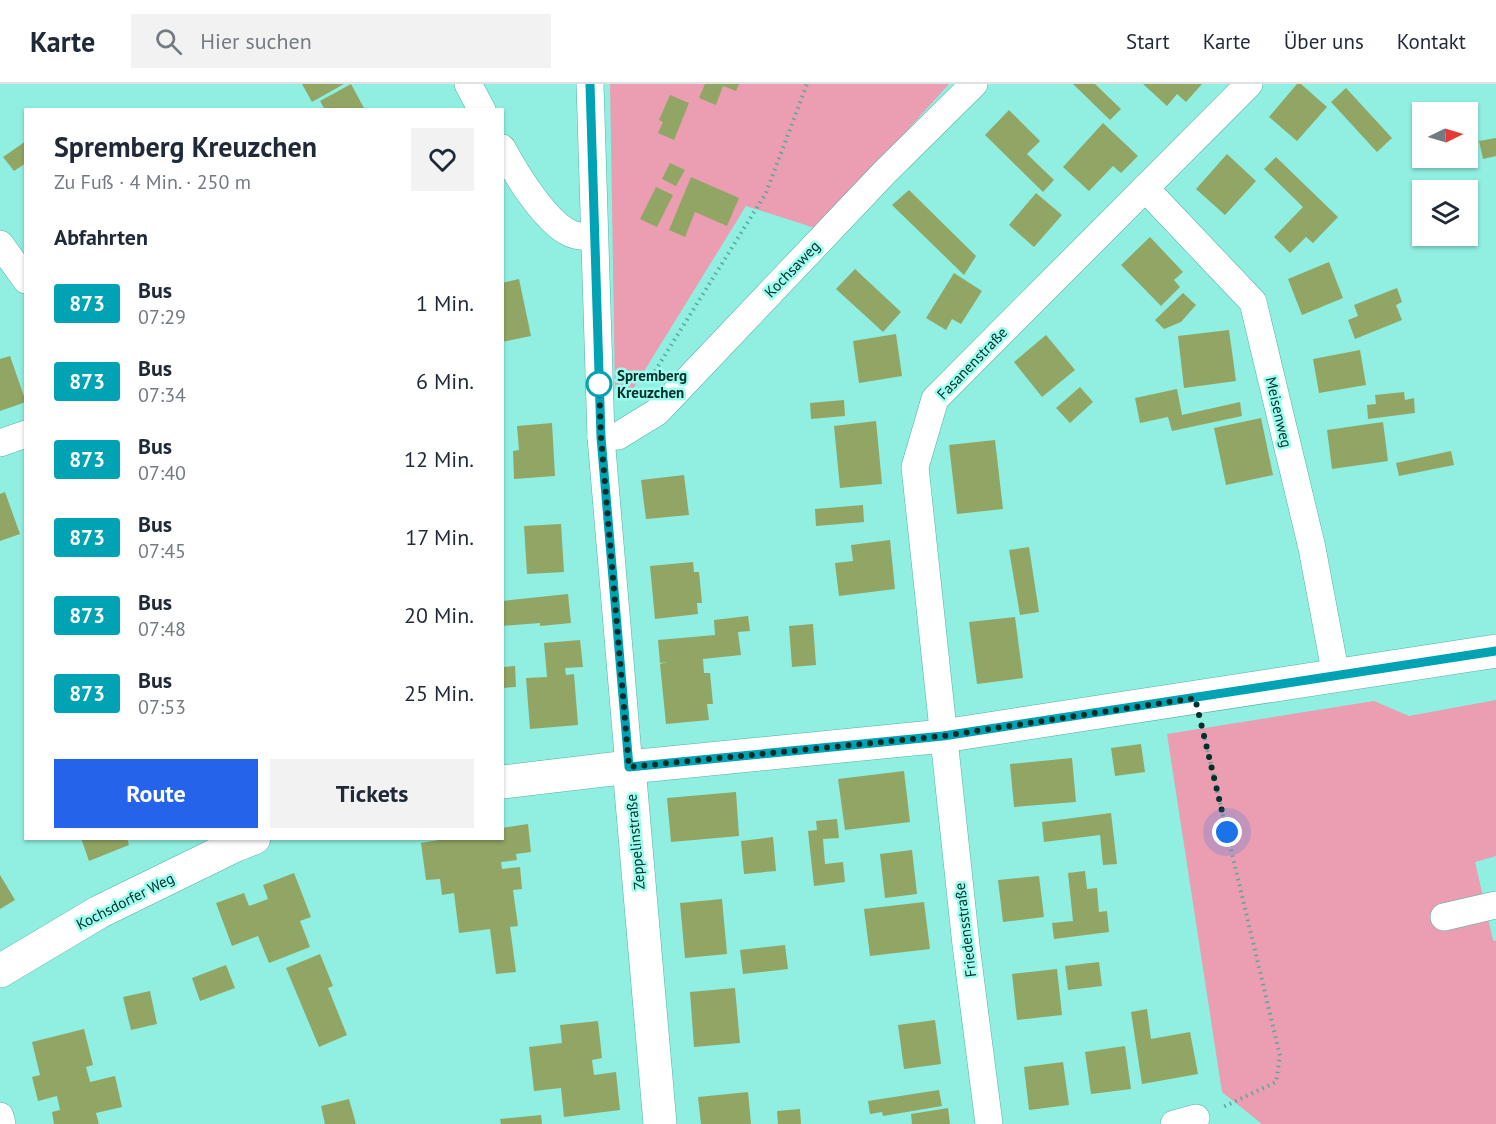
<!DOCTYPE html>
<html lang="de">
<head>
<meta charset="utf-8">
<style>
	:root { --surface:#fff; --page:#f2f2f3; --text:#1f2937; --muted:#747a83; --line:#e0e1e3; --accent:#2563eb }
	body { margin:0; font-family:"PT Sans",sans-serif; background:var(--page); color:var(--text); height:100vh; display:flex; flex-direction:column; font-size:22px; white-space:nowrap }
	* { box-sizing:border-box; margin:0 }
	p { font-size:20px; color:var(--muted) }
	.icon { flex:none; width:33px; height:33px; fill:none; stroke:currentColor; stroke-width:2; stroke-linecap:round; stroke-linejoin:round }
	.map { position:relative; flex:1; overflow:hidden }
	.panel { position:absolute; left:24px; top:24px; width:480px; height:732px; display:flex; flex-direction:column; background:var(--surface); border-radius:0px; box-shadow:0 2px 4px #0004 }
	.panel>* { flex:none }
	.badge { padding:0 12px; border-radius:4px; font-size:21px; line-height:39px }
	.needle { width:39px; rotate:85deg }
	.controls { position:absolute; left:1412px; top:18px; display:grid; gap:12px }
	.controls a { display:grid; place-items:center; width:66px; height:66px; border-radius:0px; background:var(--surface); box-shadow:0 2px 4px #0004; font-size:30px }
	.you { position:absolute; width:30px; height:30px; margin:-15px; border:4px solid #fff; border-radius:50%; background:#1a73e8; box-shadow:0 0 0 9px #1a73e833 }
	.map>.badge { position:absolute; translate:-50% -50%; box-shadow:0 0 0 3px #fff }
	h2 { padding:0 30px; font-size:22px; line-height:54px }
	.round { display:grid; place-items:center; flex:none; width:63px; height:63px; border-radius:0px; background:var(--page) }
	.overview { display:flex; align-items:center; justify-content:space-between; height:102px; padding:0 30px }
	h1 { font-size:28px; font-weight:700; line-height:45px }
	.primary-button { display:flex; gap:12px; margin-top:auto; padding:12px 30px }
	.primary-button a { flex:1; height:69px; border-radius:0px; background:var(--accent); color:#fff; font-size:24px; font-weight:700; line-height:69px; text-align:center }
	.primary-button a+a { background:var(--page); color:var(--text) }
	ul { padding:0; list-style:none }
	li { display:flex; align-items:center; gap:18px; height:78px; padding:0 30px }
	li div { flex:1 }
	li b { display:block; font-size:22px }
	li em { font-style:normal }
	li .badge { min-width:66px; font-weight:700; text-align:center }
	header { display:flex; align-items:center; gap:36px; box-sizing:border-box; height:84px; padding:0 30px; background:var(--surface); border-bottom:2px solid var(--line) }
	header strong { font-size:28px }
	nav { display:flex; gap:33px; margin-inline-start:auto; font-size:21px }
	.search { width:420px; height:54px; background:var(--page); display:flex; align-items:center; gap:15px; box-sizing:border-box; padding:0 21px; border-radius:0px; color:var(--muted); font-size:22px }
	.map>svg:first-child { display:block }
	.green { fill:#eb9db1 }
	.building { fill:#91a664 }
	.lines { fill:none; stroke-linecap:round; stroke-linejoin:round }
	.minor-casing { stroke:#51b2a4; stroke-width:28 }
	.tertiary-casing { stroke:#51b2a4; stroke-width:34 }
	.path { stroke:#5aa69b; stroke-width:4; stroke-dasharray:1.5 4.5; stroke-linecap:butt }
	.minor { stroke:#fff; stroke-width:27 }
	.tertiary { stroke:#fff; stroke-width:33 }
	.line-casing { stroke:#fff; stroke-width:14 }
	.line { stroke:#00a3b4; stroke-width:9 }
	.walk { stroke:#022e29; stroke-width:6; stroke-dasharray:0 10.8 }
	.stop-dot { fill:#fff; stroke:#00a3b4; stroke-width:3 }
	.labels { text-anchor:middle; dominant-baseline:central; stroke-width:5; stroke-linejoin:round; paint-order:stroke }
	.street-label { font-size:15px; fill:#022e29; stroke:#9dfdee }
	.stop-label { font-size:15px; font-weight:bold; fill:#022e29; stroke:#9dfdee; text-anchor:start }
</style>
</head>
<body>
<header>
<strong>Karte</strong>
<div class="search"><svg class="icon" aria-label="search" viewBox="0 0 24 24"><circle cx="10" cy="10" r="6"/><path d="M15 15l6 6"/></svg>Hier suchen</div>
<nav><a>Start</a><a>Karte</a><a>Über uns</a><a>Kontakt</a></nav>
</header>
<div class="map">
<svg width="1496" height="1040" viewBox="0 0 1496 1040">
	<rect width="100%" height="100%" fill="#90efe1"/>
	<g class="green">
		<polygon points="610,0 949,0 818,145 746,122 630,310 615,305"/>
		<polygon points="1496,616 1496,772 1475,778 1493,856 1496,857 1496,1040 1262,1040 1222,1008 1167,650 1374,617 1409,632"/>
	</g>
	<g class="building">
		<polygon points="302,0 344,0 312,18"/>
		<polygon points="351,0 365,26 325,26 320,17"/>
		<polygon points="705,0 739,0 736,7 723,2 716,21 699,14"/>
		<polygon points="1073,0 1095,0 1121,25 1110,36"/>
		<polygon points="1143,0 1202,0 1186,18 1177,10 1167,22"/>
		<polygon points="1297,0 1301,0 1327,23 1297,57 1269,33"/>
		<polygon points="1346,4 1392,54 1377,68 1331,18"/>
		<polygon points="670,11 689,19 674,56 658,49 663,38 659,36"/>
		<polygon points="1009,26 1040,57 1027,70 1054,96 1043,108 985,51"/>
		<polygon points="1103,39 1138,72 1121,89 1113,82 1089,107 1063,83"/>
		<polygon points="1496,54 1496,72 1483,75 1479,57"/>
		<polygon points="26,57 26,79 14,87 3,73"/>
		<polygon points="1227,70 1256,97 1225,131 1196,105"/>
		<polygon points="1276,73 1338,133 1313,159 1306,153 1290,169 1274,153 1303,123 1264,85"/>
		<polygon points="670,79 685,86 676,102 662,95"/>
		<polygon points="691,93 739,114 727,142 695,128 685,153 669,146"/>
		<polygon points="656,103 673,111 657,143 640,135"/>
		<polygon points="909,106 976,172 964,191 892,121"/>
		<polygon points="1036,109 1062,131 1034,163 1009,141"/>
		<polygon points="1150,153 1183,188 1174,196 1180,203 1161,222 1121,181"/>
		<polygon points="1329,178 1343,214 1302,231 1288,195"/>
		<polygon points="855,185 901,228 883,248 836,205"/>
		<polygon points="954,189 982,207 961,240 952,235 946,246 926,234"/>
		<polygon points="519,195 531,252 502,258 502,199"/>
		<polygon points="1397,204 1402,218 1396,221 1402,236 1355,255 1348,236 1358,232 1354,221"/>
		<polygon points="1183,209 1196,221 1181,238 1164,245 1155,236"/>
		<polygon points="1229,246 1236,297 1184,304 1178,252"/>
		<polygon points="896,250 902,292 859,299 853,257"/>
		<polygon points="1046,251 1075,286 1042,313 1014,278"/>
		<polygon points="1360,266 1366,301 1319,309 1313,275"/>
		<polygon points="10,272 26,318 0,327 0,275"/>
		<polygon points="1080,303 1093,318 1070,339 1056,324"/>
		<polygon points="1177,305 1182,331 1240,318 1242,332 1172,347 1168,333 1140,339 1135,314"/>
		<polygon points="1404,308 1405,316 1414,314 1415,329 1368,335 1367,321 1376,320 1375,311"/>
		<polygon points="844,316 845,332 811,335 810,319"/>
		<polygon points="1261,334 1273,391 1226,401 1214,344"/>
		<polygon points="876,337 882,400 840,404 834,342"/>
		<polygon points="1383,338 1388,377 1332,385 1327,346"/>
		<polygon points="552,339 555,392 514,395 513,367 519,366 517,342"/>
		<polygon points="995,356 1003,425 957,430 949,361"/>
		<polygon points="1451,367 1454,381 1399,392 1396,379"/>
		<polygon points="684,391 689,431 646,435 641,396"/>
		<polygon points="5,408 20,450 0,457 0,410"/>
		<polygon points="863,421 864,438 816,442 815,425"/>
		<polygon points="561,440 564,488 527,490 524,442"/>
		<polygon points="890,456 895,505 839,512 835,479 853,477 851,461"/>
		<polygon points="1029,463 1039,528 1020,531 1009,466"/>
		<polygon points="693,478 694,488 699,488 702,519 697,519 698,530 655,535 650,482"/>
		<polygon points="568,510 571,539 540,542 540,539 502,542 502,517"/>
		<polygon points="748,532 750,547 738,548 741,571 703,575 704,589 710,589 713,620 707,620 709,636 666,640 660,580 667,578 660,579 658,556 715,551 714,536"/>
		<polygon points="1015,533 1023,594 977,600 969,538"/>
		<polygon points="813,540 816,581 792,583 789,542"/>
		<polygon points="580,556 583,583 565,584 566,591 574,590 578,641 530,645 526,594 547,593 544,559"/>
		<polygon points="515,582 516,603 502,604 502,583"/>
		<polygon points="1141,660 1145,688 1115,692 1111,664"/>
		<polygon points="1072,674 1076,718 1014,723 1010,680"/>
		<polygon points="904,687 910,738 845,746 838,695"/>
		<polygon points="736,708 739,752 671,758 667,714"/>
		<polygon points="1111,729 1117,780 1103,781 1100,751 1044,758 1042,738"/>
		<polygon points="837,735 839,754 823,755 825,780 843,778 845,798 814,802 808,747 817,746 816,737"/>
		<polygon points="528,740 531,768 516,770 517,776 501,778 502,785 520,783 522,805 513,806 518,842 510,843 516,888 496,890 490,845 459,849 454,809 442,811 440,795 426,796 421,759 452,754 502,754 502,744"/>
		<polygon points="773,753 776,787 744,790 741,757"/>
		<polygon points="81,754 127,754 129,761 89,777"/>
		<polygon points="912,766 917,810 885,814 880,770"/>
		<polygon points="1085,787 1087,805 1097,804 1099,828 1107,827 1109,848 1054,855 1052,839 1073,837 1068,789"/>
		<polygon points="294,789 311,833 300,837 310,863 269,879 258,852 232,862 216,819 244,809 249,822 268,815 263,801"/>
		<polygon points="0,791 15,816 0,825"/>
		<polygon points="1039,792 1044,833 1003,838 998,796"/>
		<polygon points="722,815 727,870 685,874 680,819"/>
		<polygon points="924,818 930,865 870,872 864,825"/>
		<polygon points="785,861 788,885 743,890 740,866"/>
		<polygon points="320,870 333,902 328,904 347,951 319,963 286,884"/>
		<polygon points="1099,878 1102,902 1068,906 1065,882"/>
		<polygon points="226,881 235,904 200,917 192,894"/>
		<polygon points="1057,885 1062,931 1017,936 1012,890"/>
		<polygon points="735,904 740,959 694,963 690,908"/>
		<polygon points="150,907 157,940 131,946 123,913"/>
		<polygon points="1147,925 1151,955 1190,948 1198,990 1142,1000 1131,928"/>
		<polygon points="935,936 941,980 904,985 898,941"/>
		<polygon points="598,937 602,974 592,976 594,991 616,988 620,1026 564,1033 561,1004 534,1007 529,963 562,959 560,941"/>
		<polygon points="84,945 93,981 86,983 90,998 115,992 122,1023 96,1029 99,1040 54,1040 52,1028 60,1026 57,1012 38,1017 32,993 40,991 32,958"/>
		<polygon points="1125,962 1131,1005 1091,1010 1085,968"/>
		<polygon points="1063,978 1069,1021 1029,1026 1024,983"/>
		<polygon points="939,1006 942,1022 883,1032 882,1028 870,1030 868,1017"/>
		<polygon points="748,1008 751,1040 701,1040 698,1013"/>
		<polygon points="349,1015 356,1040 325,1040 321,1022"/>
		<polygon points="948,1024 950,1040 912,1040 911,1030"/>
		<polygon points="800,1025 801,1040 778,1040 777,1027"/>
		<polygon points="541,1031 542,1040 501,1040 500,1035"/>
	</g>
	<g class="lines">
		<g class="minor-casing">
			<g id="minor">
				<polyline points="468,0 482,26"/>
				<polyline points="590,0 601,353 629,683"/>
				<path d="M502 64C515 88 548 144 575 151 581 153 588 152 594 152"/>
				<polyline points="1145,104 1253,218 1312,464 1336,592"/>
				<polyline points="0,160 26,196"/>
				<polyline points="601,353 618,352 657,328 885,88 974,0"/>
				<polyline points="0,359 26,350"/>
				<polyline points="1444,833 1496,821"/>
				<polyline points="0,1032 2,1040"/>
				<polyline points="989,1040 966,861 915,383 935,315 1249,0"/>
				<polyline points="1174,1040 1196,1034"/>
			</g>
		</g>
		<g class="tertiary-casing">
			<g id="tertiary">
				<polyline points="629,683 660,1040"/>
				<polyline points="502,698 629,683 943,652 1496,567"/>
				<polyline points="0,887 99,828 236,761 254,754"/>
			</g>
		</g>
		<g class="path">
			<polyline points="655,287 766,109 807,0"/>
			<polyline points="1202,643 1280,972 1276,998 1221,1024"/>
		</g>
		<use href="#minor" class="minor"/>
		<use href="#tertiary" class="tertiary"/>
	</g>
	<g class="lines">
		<g class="line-casing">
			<polyline id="line" points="590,0 601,353 629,683 943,652 1496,567"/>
		</g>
		<use href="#line" class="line"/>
		<polyline class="walk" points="599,300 601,353 629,683 943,652 1195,614 1227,748"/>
	</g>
	<circle class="stop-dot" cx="599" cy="300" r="12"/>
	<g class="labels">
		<g class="street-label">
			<text transform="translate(792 185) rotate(-46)">Kochsaweg</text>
			<text transform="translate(972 279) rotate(-46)">Fasanenstraße</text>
			<text transform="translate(1279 328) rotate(77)">Meisenweg</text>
			<text transform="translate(635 758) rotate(-95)">Zeppelinstraße</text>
			<text transform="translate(125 817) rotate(-27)">Kochsdorfer Weg</text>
			<text transform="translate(965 846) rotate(-97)">Friedensstraße</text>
		</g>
		<g class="stop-label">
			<text x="617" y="291">Spremberg<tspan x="617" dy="17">Kreuzchen</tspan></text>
		</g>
	</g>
</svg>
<div class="controls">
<a><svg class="needle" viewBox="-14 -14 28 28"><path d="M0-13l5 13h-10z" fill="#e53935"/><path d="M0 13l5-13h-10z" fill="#747a83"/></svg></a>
<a><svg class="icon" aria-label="layers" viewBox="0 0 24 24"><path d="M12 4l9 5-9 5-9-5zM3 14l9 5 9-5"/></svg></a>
</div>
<div class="you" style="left:1227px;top:748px"></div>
<section class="panel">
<div class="overview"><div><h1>Spremberg Kreuzchen</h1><p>Zu Fuß · 4 Min. · 250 m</p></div><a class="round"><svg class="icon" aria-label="heart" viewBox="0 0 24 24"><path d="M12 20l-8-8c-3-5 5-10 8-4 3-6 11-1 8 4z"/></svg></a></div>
<h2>Abfahrten</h2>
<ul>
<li><span class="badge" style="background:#00a3b4;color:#fff">873</span><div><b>Bus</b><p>07:29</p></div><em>1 Min.</em></li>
<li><span class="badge" style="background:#00a3b4;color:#fff">873</span><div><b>Bus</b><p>07:34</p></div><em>6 Min.</em></li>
<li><span class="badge" style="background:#00a3b4;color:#fff">873</span><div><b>Bus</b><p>07:40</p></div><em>12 Min.</em></li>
<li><span class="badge" style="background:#00a3b4;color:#fff">873</span><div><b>Bus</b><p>07:45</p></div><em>17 Min.</em></li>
<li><span class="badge" style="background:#00a3b4;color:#fff">873</span><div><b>Bus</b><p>07:48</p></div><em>20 Min.</em></li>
<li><span class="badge" style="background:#00a3b4;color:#fff">873</span><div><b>Bus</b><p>07:53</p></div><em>25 Min.</em></li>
</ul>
<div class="primary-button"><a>Route</a><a>Tickets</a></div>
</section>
</div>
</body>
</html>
